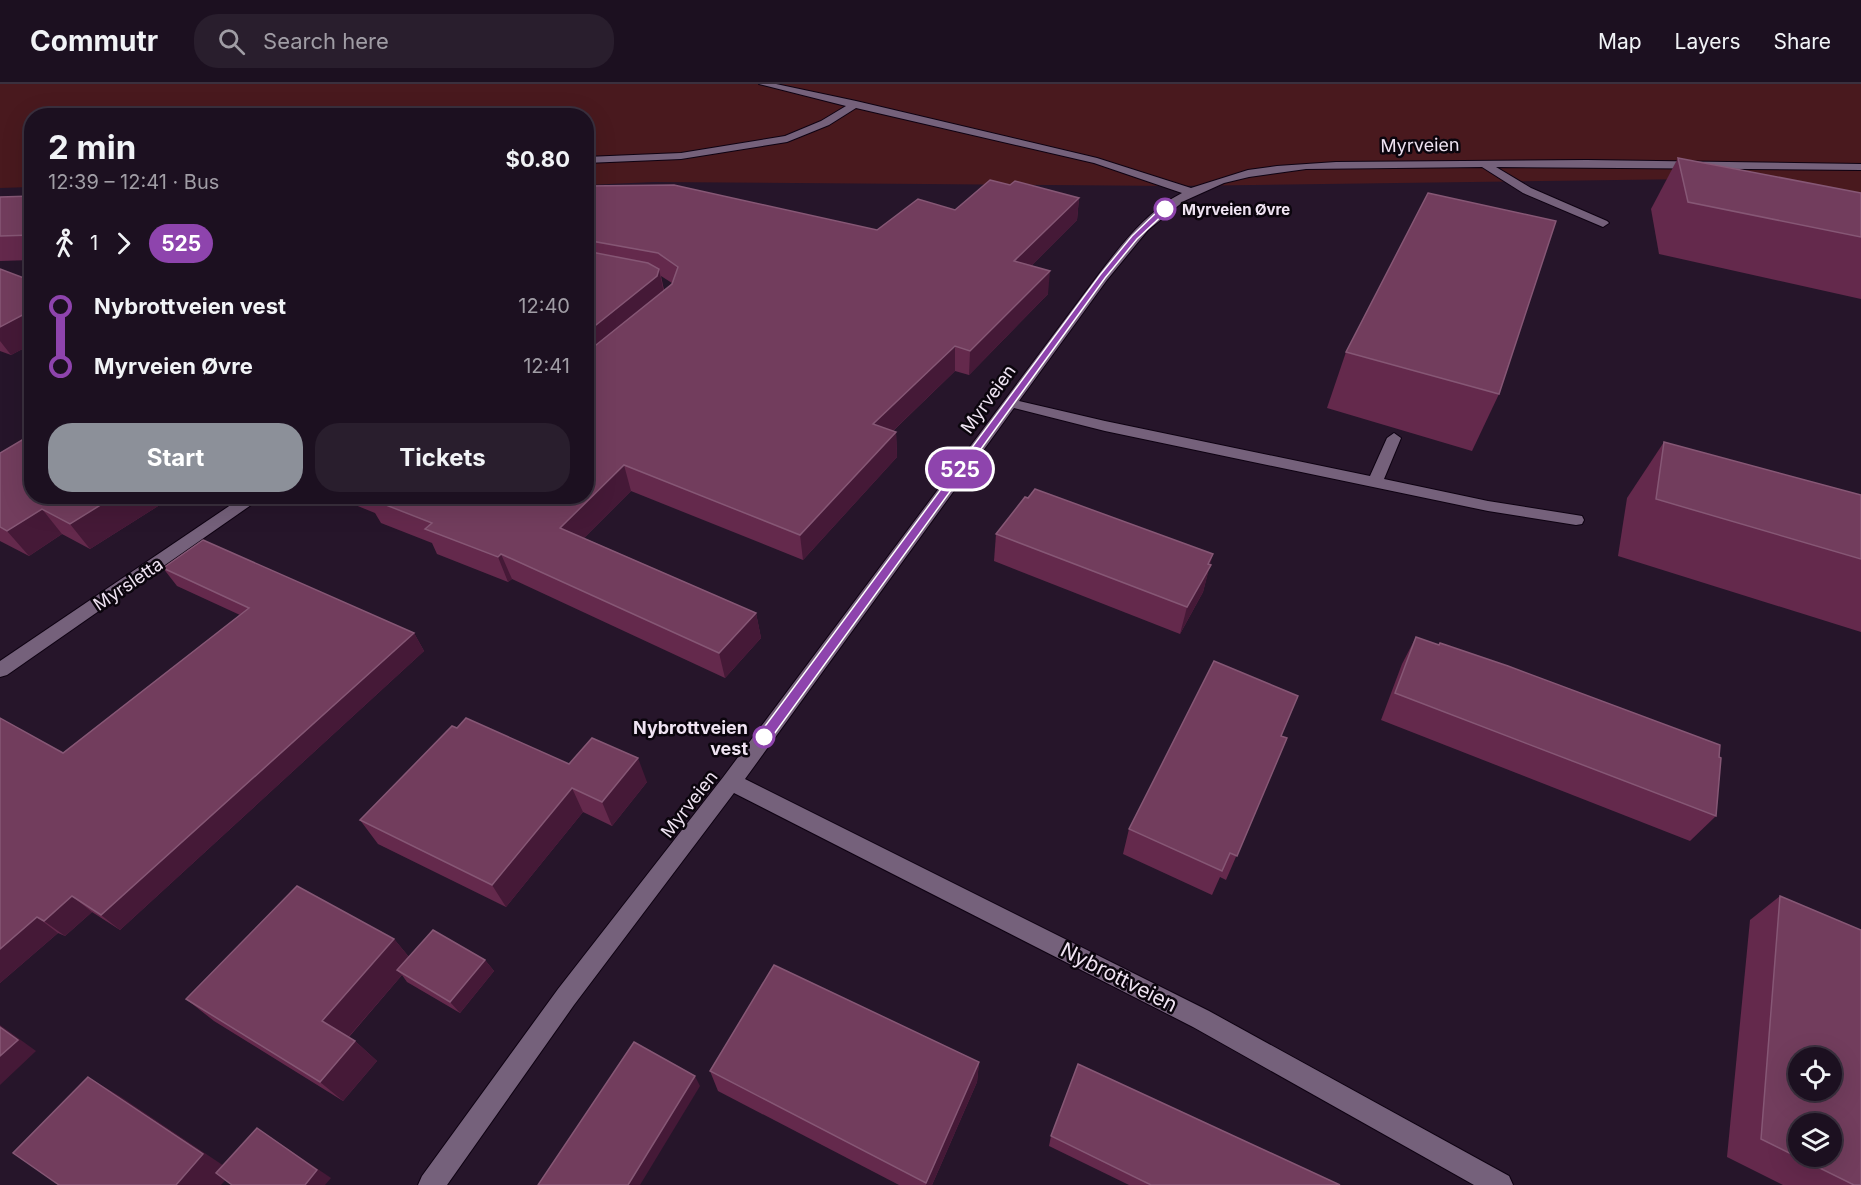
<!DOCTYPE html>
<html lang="en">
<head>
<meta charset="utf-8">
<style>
	:root { --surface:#1c1020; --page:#291e2d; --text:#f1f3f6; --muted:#a09da5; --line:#3a303e; --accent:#8c9099 }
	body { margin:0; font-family:Inter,sans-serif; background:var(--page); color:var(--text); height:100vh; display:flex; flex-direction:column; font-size:22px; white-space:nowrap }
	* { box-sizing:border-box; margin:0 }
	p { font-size:20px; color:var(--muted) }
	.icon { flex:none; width:33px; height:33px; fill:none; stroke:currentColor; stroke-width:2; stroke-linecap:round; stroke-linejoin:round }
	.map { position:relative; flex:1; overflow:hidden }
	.details { position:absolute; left:24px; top:24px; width:570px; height:396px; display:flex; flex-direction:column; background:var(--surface); border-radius:24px; box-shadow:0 6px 24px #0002,0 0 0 2px var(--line) }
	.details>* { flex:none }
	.badge { padding:0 12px; border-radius:20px; font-size:21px; line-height:39px }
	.fabs { position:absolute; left:1788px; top:963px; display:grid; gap:12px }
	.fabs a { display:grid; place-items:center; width:54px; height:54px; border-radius:50%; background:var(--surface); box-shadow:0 6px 24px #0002,0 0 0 2px var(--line); font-size:30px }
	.map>.badge { position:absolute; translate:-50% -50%; box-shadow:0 0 0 3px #fff }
	.legs { display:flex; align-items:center; gap:9px; height:66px; padding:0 24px; font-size:20px }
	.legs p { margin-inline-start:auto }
	.head { display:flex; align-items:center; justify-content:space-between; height:102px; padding:0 24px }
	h1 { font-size:33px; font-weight:700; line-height:45px }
	.primary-button { display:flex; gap:12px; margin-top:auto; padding:12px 24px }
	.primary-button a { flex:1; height:69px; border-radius:24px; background:var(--accent); color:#fff; font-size:24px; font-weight:700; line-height:69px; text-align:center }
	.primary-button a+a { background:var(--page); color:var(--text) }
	ul { padding:0 24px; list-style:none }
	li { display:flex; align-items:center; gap:21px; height:60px; font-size:22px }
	li i { display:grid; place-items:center; width:9px; height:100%; margin:0 8px; background:currentColor }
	li i::after { content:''; width:15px; height:15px; margin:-8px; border:4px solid; border-radius:50%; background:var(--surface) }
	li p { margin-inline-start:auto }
	li:first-child i { background:linear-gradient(#0000 50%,currentColor 0) }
	li:last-child i { background:linear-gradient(currentColor 50%,#0000 0) }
	header { display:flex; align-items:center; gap:36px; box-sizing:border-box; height:84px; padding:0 30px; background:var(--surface); border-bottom:2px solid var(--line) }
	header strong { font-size:28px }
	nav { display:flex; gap:33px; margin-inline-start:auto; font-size:21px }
	.search { width:420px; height:54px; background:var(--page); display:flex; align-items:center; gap:15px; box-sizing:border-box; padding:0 21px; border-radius:24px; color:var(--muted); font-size:22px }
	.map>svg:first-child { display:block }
	.green { fill:#49191e }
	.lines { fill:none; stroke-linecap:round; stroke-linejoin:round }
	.minor-casing { stroke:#0e0212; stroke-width:2 }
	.minor { fill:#75617b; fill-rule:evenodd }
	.wall { fill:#64294c; fill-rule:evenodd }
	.shaded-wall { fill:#451937 }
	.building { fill:#723d5d; stroke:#865775; stroke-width:1.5; fill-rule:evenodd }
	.line-1 { fill:#8e44ad; stroke:#fff; stroke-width:1.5 }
	.stop-1-dot { fill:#fff; stroke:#8e44ad; stroke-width:3 }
	.labels { text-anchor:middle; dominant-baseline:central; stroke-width:5; stroke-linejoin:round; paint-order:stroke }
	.far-stop-label { font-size:15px; font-weight:bold; fill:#efe3f2; stroke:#0b050d; text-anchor:start }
	.street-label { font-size:18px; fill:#efe3f2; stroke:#0b050d }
	.stop-label { font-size:18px; font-weight:bold; fill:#efe3f2; stroke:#0b050d; text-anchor:end }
	.near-street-label { font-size:21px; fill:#efe3f2; stroke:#0b050d }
</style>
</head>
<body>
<header>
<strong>Commutr</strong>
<div class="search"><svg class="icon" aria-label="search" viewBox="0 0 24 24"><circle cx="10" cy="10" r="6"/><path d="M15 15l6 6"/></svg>Search here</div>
<nav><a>Map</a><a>Layers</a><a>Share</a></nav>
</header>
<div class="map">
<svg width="1861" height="1101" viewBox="0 0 1861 1101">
	<rect width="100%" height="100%" fill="#26152a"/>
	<polygon class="green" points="0,0 1861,0 1861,128 1768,94 1176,102 654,98 587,101 586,32 32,32 31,103 0,104"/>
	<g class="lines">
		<g class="minor-casing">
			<g id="minor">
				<path d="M759 0H776L856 17 1097 74 1191 104 1248 86 1277 82 1336 78 1587 76 1861 80V86L1496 83 1531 104 1607 137 1609 139 1603 143 1523 109 1482 83 1306 85 1249 93 1224 99 1184 117 1148 146 1107 196 1019 317 1105 337 1370 392 1387 354 1394 349 1401 354 1384 395 1488 417 1576 431 1582 432 1584 436 1582 440 1576 441 1488 427 1105 347 1014 324 745 695 1209 927 1509 1092 1513 1101H1474L1193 943 734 709 574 921 447 1101H418L422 1092 558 905 724 692 1099 190C1122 160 1147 127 1182 109L1094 79 856 24 829 41 787 58 681 75 586 79V73L681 69 785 52 821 37 846 22Z"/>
				<polygon points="244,412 264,412 7,591 0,593 0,577"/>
			</g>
		</g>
		<use href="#minor" class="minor"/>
	</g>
	<g class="wall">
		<polygon points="1678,74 1861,109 1861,215 1659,170 1651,125"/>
		<path d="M1010 101 1079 114 1077 136 1032 181 1048 210 969 291 955 287 893 347 896 348 897 373 803 476 631 407 584 454 756 529 761 554 725 594 512 495 508 498 437 470 432 459 381 439 375 429 333 412H586V102L877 146 955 126ZM661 192 672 199 664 206Z"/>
		<polygon points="32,112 32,176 0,177 0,113"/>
		<polygon points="0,185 32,197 32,260 11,271 0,267"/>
		<polygon points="1346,268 1499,310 1472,367 1327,324"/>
		<polygon points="1664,358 1861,411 1861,548 1618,472 1627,414"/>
		<polygon points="0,369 174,412 90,465 62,450 29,472 0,457"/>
		<polygon points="996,450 1210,480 1203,508 1180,550 994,477"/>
		<polygon points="163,484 414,549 424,567 120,846 92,828 65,852 58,849 0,899 0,634 63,669 240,531 177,502"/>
		<polygon points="1416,553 1716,732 1690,757 1381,636 1402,580"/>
		<polygon points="1281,652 1287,654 1226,796 1220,793 1212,811 1123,770 1129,745"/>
		<polygon points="569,680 647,698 612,742 583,728 506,823 378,760 360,736"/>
		<polygon points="1780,812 1861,1101 1783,1101 1727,1073 1750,836"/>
		<polygon points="394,855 409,873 485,876 494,887 460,929 407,898 402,891 349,953 355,957 377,977 343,1017 214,937 186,915"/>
		<polygon points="979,978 977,998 932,1101 899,1101 718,1007 710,987"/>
		<polygon points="1051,1052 1340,1101 1129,1101 1049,1062"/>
	</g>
	<g class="shaded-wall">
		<polygon points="1079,114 1077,136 1013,200 1014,177"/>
		<polygon points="659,185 664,209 586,279 586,249"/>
		<polygon points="1050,187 1048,210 969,291 970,267"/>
		<polygon points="32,226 32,260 11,271 0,257 0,243"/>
		<polygon points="955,262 955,287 874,365 873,340"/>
		<polygon points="896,348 897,373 803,476 800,451"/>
		<polygon points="624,381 631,407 569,469 560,444"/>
		<polygon points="115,412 174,412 90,465 70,440"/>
		<polygon points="42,425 62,450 29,472 7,447"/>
		<polygon points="501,470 512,495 508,498 498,473"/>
		<polygon points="1213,470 1203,508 1180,550 1187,523 1208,480"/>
		<polygon points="756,529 761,554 725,594 719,569"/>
		<polygon points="414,549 424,567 120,846 101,831"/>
		<polygon points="638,674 647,698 612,742 602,718"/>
		<polygon points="572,704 583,728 506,823 492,801"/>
		<polygon points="72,812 92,828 65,852 44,837"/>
		<polygon points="37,833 58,849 0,899 0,865"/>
		<polygon points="394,855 413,878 397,886 402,891 344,958 322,937"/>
		<polygon points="485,876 494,887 460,929 450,918"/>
		<polygon points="0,941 36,967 0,1001"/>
		<polygon points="355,957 377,977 343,1017 320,998"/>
		<polygon points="979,978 977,998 932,1101 926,1101 926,1099"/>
		<polygon points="695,992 700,1002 640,1101 628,1101"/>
		<polygon points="88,993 121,1013 233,1088 221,1101 176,1101"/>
		<polygon points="257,1044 331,1094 325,1101 305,1101"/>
	</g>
	<g class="building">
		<polygon points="1678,74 1861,109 1861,153 1688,118"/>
		<polygon points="990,96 1010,101 1015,97 1079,114 1014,177 1050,187 970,267 955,262 873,340 896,348 800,451 624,381 560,444 756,529 719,569 501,470 498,473 425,445 432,439 368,414 370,412 586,412 586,269 672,200 678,183 658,169 586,156 586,102 674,101 877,146 918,115 955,126"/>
		<polygon points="1428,109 1556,137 1499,310 1346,268"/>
		<polygon points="32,112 32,151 0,152 0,113"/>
		<polygon points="586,167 648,179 659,185 657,192 586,249"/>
		<polygon points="0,185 32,197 32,226 0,243"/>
		<polygon points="32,350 32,412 115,412 70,440 42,425 7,447 0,443 0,369"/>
		<polygon points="1664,358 1861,411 1861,475 1656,415"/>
		<polygon points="1035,405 1213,470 1208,480 1211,481 1187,523 996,450 1025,413 1028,414"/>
		<polygon points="203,456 414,549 101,831 72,812 44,837 37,833 0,865 0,634 63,669 249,524 163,484"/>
		<polygon points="1416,553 1439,561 1440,559 1508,582 1720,661 1719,673 1721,674 1716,732 1395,609"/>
		<polygon points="1214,577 1298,612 1281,652 1287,654 1237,772 1230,769 1222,787 1129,745"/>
		<polygon points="466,634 569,680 592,654 638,674 602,718 572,704 492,801 360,736 452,642 457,644"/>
		<polygon points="297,802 394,855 322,937 355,957 320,998 186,915"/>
		<path d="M1780 812 1861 846V1101H1854L1761 1055ZM1798 974H1832V1006H1798ZM1798 1040H1832V1072H1798Z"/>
		<polygon points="433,846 485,876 450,918 397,886"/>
		<polygon points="774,881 979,978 926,1099 710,987"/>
		<polygon points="0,943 18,956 0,972"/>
		<polygon points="634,958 695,992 628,1101 538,1101"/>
		<polygon points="1078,980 1340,1101 1151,1101 1051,1052"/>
		<polygon points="88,993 203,1070 176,1101 59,1101 13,1069"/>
		<polygon points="257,1044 317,1086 305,1101 232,1101 216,1089"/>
	</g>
	<polygon class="line-1" points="1162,123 1169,125 1137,155 1105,194 769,657 760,657 758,653 760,649 1100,191 1132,152"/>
	<g class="stop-1-dot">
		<circle cx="1165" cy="125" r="10"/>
		<circle cx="764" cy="653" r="10"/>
	</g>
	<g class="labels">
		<g class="far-stop-label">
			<text x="1182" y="125">Myrveien Øvre</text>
		</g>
		<g class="street-label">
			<text transform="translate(1420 61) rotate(-1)">Myrveien</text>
			<text transform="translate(988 315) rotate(-54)">Myrveien</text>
			<text transform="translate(128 500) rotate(-34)">Myrsletta</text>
			<text transform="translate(689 720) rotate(-52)">Myrveien</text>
		</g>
		<g class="stop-label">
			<text x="748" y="643">Nybrottveien<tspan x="748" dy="21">vest</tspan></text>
		</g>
		<g class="near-street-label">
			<text transform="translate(1119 893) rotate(27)">Nybrottveien</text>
		</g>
	</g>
</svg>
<div class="fabs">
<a><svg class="icon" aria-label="locate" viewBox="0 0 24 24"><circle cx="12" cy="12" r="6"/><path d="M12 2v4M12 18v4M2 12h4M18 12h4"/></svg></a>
<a><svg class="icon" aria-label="layers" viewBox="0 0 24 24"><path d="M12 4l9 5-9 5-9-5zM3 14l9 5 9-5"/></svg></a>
</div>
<b class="badge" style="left:960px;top:385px;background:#8e44ad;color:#fff">525</b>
<section class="details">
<div class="head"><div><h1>2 min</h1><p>12:39 – 12:41 · Bus</p></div><b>$0.80</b></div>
<div class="legs"><svg class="icon" aria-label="walk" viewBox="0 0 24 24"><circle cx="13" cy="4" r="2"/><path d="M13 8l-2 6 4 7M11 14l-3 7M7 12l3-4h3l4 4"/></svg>1<svg class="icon" aria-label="forward" viewBox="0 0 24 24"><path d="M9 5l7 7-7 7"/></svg><b class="badge" style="background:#8e44ad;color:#fff">525</b></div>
<ul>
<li><i style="color:#8e44ad"></i><b>Nybrottveien vest</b><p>12:40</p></li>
<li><i style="color:#8e44ad"></i><b>Myrveien Øvre</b><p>12:41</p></li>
</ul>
<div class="primary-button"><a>Start</a><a>Tickets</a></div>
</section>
</div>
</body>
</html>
